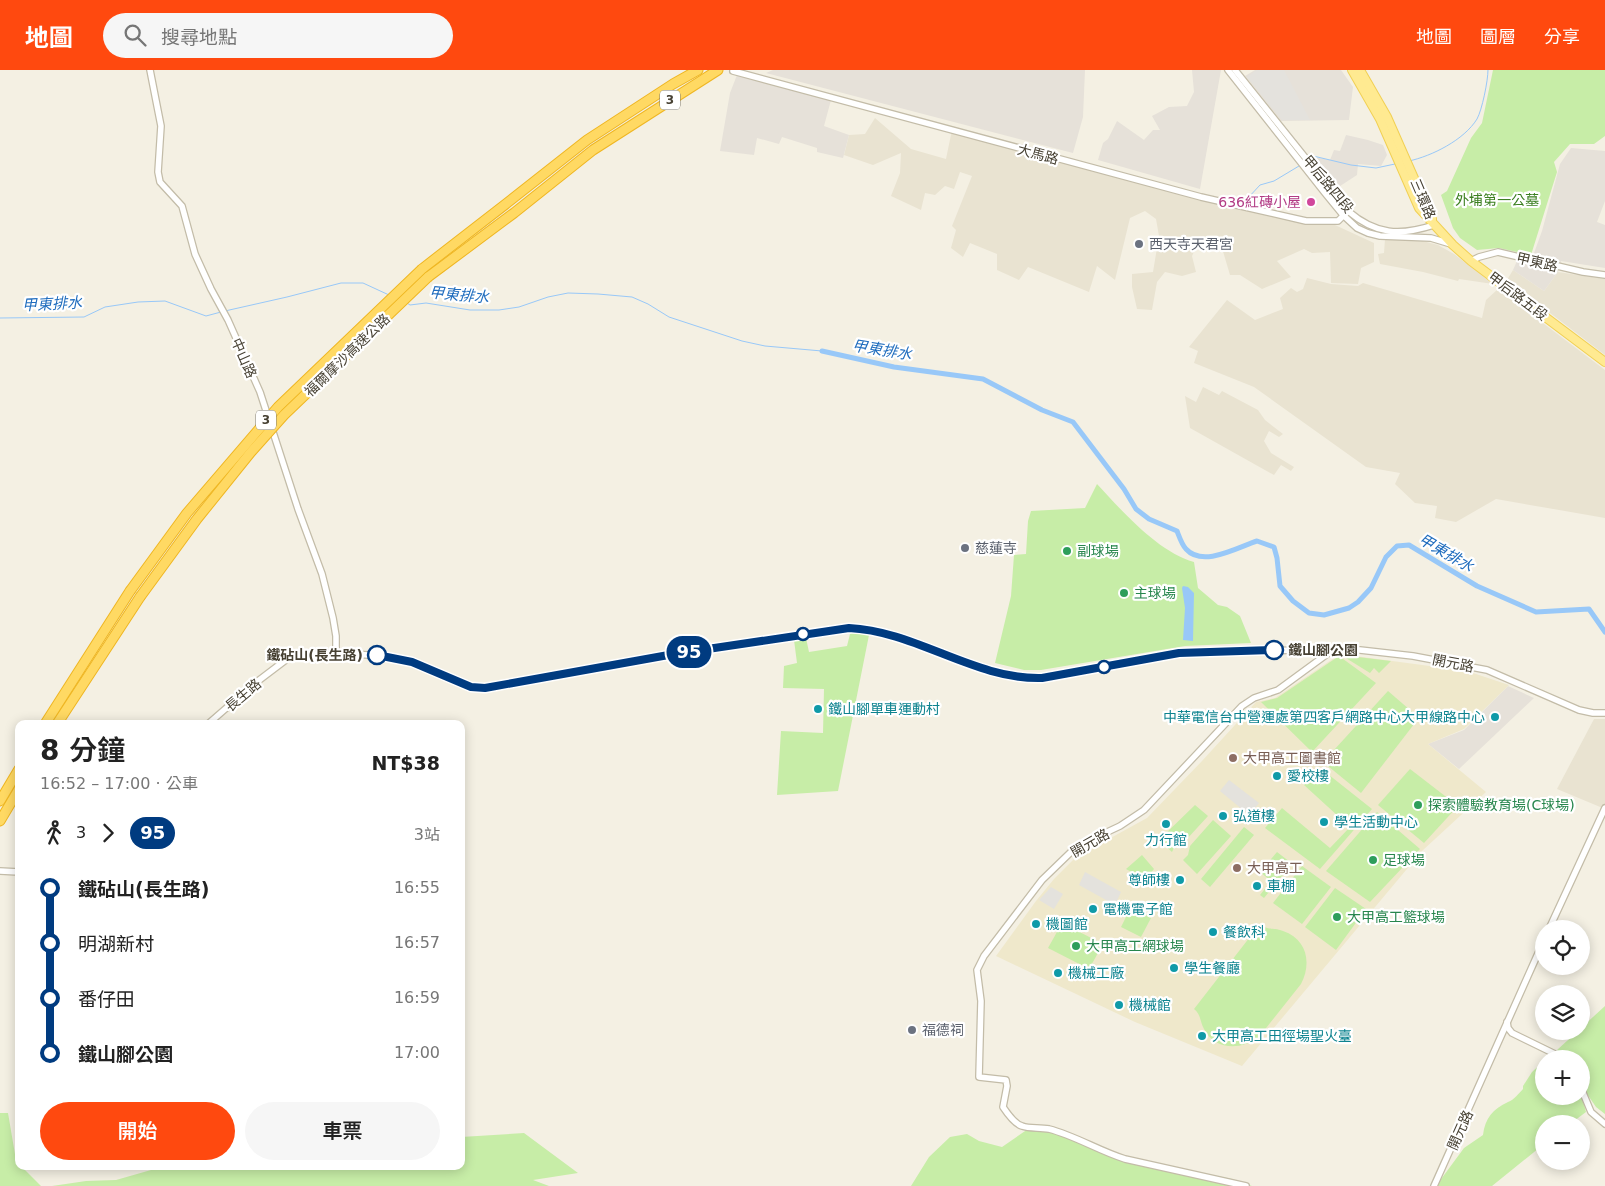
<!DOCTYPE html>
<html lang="zh-TW">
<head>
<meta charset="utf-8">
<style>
	:root { --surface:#fff; --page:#f6f6f6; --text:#222; --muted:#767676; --accent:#ff490f }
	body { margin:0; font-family:"DejaVu Sans","Noto Sans TC",sans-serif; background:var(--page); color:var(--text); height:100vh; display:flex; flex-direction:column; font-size:19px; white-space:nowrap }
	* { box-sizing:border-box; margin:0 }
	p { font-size:16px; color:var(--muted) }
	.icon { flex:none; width:28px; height:28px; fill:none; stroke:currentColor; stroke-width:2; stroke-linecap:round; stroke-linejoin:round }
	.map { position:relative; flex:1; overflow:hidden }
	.drawer { position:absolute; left:15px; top:650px; width:450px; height:450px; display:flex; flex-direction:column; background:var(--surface); border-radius:10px; box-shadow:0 2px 12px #0003 }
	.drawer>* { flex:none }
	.badge { padding:0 10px; border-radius:16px; font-size:18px; line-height:32px }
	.fabs { position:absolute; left:1535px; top:850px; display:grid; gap:10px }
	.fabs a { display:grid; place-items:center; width:55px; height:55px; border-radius:50%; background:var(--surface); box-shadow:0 2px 12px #0003; font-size:25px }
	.map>.badge { position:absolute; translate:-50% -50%; box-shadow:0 0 0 2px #fff }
	.legs { display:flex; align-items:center; gap:8px; height:55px; padding:0 25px; font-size:16px }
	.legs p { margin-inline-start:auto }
	.summary { display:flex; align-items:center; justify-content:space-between; height:85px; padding:0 25px }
	h1 { font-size:28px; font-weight:600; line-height:38px }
	.cta { display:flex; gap:10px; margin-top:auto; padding:10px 25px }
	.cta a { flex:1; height:58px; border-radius:30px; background:var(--accent); color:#fff; font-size:20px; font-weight:600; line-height:58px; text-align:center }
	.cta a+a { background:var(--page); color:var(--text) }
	ul { padding:0 25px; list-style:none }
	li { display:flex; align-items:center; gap:18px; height:55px; font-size:19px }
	li i { display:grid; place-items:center; width:8px; height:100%; margin:0 6px; background:currentColor }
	li i::after { content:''; width:12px; height:12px; margin:-6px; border:4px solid; border-radius:50%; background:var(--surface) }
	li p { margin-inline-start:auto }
	li:first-child i { background:linear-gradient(#0000 50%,currentColor 0) }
	li:last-child i { background:linear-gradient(currentColor 50%,#0000 0) }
	header { display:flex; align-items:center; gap:30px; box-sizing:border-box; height:70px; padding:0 25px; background:var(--accent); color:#fff }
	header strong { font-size:24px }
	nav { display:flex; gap:28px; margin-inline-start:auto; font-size:18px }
	.search { width:350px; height:45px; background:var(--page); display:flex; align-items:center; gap:12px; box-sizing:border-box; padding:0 18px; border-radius:28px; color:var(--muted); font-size:19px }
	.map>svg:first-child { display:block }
	.residential { fill:#e9e3d1 }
	.industrial { fill:#e6e1d9 }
	.education { fill:#efe8cb }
	.green { fill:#c7eda7 }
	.parking { fill:#e4e2dd }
	.water { fill:#98c8f8 }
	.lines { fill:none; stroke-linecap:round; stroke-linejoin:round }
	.stream { stroke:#98c8f8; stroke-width:1 }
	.canal { stroke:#98c8f8; stroke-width:5 }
	.minor-casing { stroke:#c3bca8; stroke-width:8 }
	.major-casing { stroke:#f1d054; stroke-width:10 }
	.highway-casing { stroke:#efb622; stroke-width:11 }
	.minor { stroke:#fff; stroke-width:5.5 }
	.major { stroke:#ffea91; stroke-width:8 }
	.highway { stroke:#ffd963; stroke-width:9 }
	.highway-bridge-casing { stroke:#efb622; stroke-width:11; stroke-linecap:butt }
	.highway-bridge { stroke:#ffd963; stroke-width:9 }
	.line-1-casing { stroke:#fff; stroke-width:11 }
	.line-1 { stroke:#003b80; stroke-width:8 }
	.hotel-dot { fill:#d1479c; stroke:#fff; stroke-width:2 }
	.worship-dot { fill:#6b7280; stroke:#fff; stroke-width:2 }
	.leisure-dot { fill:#2e9e5b; stroke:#fff; stroke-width:2 }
	.stop-1-dot { fill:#fff; stroke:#003b80; stroke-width:2.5 }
	.culture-dot { fill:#0f9aa8; stroke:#fff; stroke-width:2 }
	.education-dot { fill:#8d6e63; stroke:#fff; stroke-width:2 }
	.labels { text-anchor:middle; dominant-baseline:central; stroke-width:4.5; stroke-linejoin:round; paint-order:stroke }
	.shield { fill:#fff; stroke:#7e7a70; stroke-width:1 }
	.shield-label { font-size:12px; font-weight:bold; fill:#474133 }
	.street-label { font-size:14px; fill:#474133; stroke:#fff }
	.park-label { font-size:14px; fill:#3b7f20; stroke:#fff }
	.hotel-label { font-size:14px; fill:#b23c85; stroke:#fff; text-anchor:end }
	.worship-label { font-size:14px; fill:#5b616d; stroke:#fff; text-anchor:start }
	.leisure-label { font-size:14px; fill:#27864d; stroke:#fff; text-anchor:start }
	.stop-label { font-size:14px; font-weight:bold; fill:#474133; stroke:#fff; text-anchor:start }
	.culture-label { font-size:14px; fill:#0d838f; stroke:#fff; text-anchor:start }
	.education-label { font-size:14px; fill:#785e54; stroke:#fff; text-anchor:start }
	.water-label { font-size:15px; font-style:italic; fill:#206dbe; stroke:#fff }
</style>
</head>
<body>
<header>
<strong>地圖</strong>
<div class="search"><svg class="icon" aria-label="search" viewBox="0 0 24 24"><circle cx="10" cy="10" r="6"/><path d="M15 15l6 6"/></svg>搜尋地點</div>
<nav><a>地圖</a><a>圖層</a><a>分享</a></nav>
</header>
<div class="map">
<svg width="1605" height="1116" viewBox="0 0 1605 1116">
	<rect width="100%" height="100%" fill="#f4f0e3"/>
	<g class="residential">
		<polygon points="875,48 911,79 946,89 952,60 1302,153 1335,155 1374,173 1374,192 1361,198 1358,214 1331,213 1330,182 1312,183 1304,179 1277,191 1291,207 1262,219 1240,205 1230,205 1222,178 1200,169 1192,186 1196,202 1182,206 1165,202 1157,212 1152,240 1137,239 1132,217 1132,204 1153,202 1159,166 1156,149 1145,141 1130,148 1115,210 1097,196 1089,222 1028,197 1019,210 997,200 997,184 970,173 963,187 951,178 956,160 952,156 972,106 960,102 954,119 945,116 935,125 925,123 921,140 891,126 900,103 901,83 873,95 844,85 849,65 865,64"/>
		<polygon points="1385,169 1400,170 1415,169 1438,175 1454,184 1493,214 1459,209 1458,211 1423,202 1380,194 1378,184 1384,183"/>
		<polygon points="1513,200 1544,221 1558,202 1605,209 1605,285 1507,210"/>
		<polygon points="1307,208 1331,214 1358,216 1363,213 1482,248 1486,230 1498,219 1605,300 1605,448 1496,429 1456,452 1435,448 1437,436 1415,433 1395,414 1400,403 1366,397 1254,317 1194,293 1198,281 1189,277 1227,230 1255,250 1283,239 1280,228 1291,218 1297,222 1303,219"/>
		<polygon points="1203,317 1219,325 1222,321 1258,340 1265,350 1283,364 1279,367 1269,361 1264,371 1271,383 1294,397 1291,401 1281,395 1274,405 1190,358 1185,326 1196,332"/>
		<polygon points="1594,649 1605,649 1605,739 1557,719"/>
	</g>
	<g class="industrial">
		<polygon points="773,0 1085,0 1083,47 1073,83 766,3"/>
		<polygon points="1192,0 1221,0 1200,119 1098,90 1103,73 1108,69 1117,51 1144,70 1153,60 1160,60 1152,46 1169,37 1187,36 1194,22"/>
		<polygon points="1255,0 1341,0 1353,17 1349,50 1281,51 1245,6"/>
		<polygon points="737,5 831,30 824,56 849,65 843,88 817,82 817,78 782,67 779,74 757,68 754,85 720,81 730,23"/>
		<polygon points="1346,65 1368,70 1383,75 1387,85 1381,96 1358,94 1357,105 1337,118 1308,86 1330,90 1334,80 1340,81"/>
		<polygon points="1571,78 1605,81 1605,131 1597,152 1605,155 1605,198 1561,191 1558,202 1544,221 1513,200 1517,191 1530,194 1542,161 1560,94"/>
		<polygon points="1508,616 1534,628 1459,699 1428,674 1464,660"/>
	</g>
	<polygon class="education" points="1340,584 1467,601 1509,615 1464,659 1428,674 1486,722 1422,781 1242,996 1135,952 996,886 1036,831 1054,809 1076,787 1147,748 1202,691 1256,632 1275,628"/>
	<g class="green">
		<polygon points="1493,0 1605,0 1605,66 1594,74 1570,74 1554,92 1557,102 1531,185 1499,178 1477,180 1460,168 1453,158 1441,125 1447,121 1471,68 1482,53"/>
		<path d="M1097 414C1122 441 1158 482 1194 492L1198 518 1218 535 1227 537 1240 546 1251 573 1185 576 1041 600H1024L995 593 1011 526 1014 485 1026 484 1028 451 1031 441 1085 438Z"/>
		<polygon points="855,561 869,565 838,721 777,725 781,661 823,663 824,619 783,618 784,596 797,593 794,570 806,568 809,582 847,576 850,564"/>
		<polygon points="1341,585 1391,591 1379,603 1374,598 1370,603"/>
		<polygon points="1339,586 1376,613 1312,682 1261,632 1277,628"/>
		<polygon points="1388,621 1417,646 1418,649 1361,723 1323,692"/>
		<polygon points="1319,697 1372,739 1320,799 1265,758 1282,738 1330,778 1350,757 1304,715"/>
		<polygon points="1410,699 1458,736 1424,773 1378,735"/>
		<polygon points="1195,735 1208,746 1186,770 1176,774 1172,782 1159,770"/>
		<polygon points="1377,742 1420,779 1370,832 1326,801"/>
		<polygon points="1213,750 1231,766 1197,804 1183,790 1188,785 1190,776"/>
		<polygon points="1244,757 1254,765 1210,817 1201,809"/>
		<polygon points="1277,782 1290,792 1288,794 1290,796 1264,828 1260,825 1271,811 1260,802"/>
		<polygon points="1142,785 1154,799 1149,805 1152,809 1150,812 1126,799"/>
		<polygon points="1302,796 1331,817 1302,854 1273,833"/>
		<polygon points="1335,818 1366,839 1336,880 1305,857"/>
		<polygon points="1131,837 1151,848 1141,867 1121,857"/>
		<polygon points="1062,853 1103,874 1089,899 1048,878"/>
		<path d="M1260 854C1269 861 1272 857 1283 861 1307 869 1312 893 1301 914L1259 967C1242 980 1215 981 1204 959 1200 952 1201 944 1194 939Z"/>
		<polygon points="1605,936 1605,1044 1596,1037 1581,1015 1581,989 1563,989 1557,980 1578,961 1581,961 1581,958"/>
		<path d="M1544 991V1026H1581V1023L1586 1042 1570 1054H1544V1074L1492 1116H1436L1464 1078 1483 1065C1485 1048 1493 1039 1508 1032 1514 1030 1519 1023 1523 1019V1016L1532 1002Z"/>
		<polygon points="0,1043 8,1043 16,1090 19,1094 19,1096 21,1096 41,1116 0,1116"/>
		<polygon points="1028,1059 1071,1064 1129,1088 1232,1109 1252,1116 911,1116 929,1087 950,1067 967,1064 979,1071 1002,1077"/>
		<polygon points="524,1063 578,1103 533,1110 549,1116 52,1116 86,1111 116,1110 165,1096 461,1096 461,1067"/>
	</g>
	<g class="parking">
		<polygon points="1257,0 1284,0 1310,50 1282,50 1247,7"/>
		<polygon points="1229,710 1259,733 1249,745 1220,721"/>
		<polygon points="1085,802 1121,822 1115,835 1079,815"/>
		<polygon points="1051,817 1063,824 1054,839 1039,830"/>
	</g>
	<polygon class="water" points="1183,516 1188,517 1194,523 1193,571 1183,570 1185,538 1182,518"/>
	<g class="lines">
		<g class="stream">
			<polyline points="1307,88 1309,85 1351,95 1376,98 1395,94"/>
			<path d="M1409 91C1432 86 1464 70 1477 49 1482 40 1488 11 1488 0"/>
			<polyline points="1248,128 1260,115 1274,111 1299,96"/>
			<polyline points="407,233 410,235 426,233 470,240 499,240 519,237 548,227 568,223 598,224 632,227 648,234 669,247 742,271 765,276 822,281"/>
			<polyline points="225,241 287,227 341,213 363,213 389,225"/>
			<polyline points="0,248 84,247 105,237 138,232 165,231 206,246 221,242"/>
		</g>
		<path class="canal" d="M822 281 894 297 983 309 1042 340 1073 352 1124 419 1136 439 1149 449 1177 461C1179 466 1182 475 1186 479 1203 498 1238 477 1257 471L1274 477 1277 488 1280 516 1293 531 1309 543 1324 545 1349 538 1358 532 1371 518 1386 487 1397 476 1409 475 1477 516 1536 542 1589 539 1605 562"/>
		<g class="minor-casing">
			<g id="minor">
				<polyline points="150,0 161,56 158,102 160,112 182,136 195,184 211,219 228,250 260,322 298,439 322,504 333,548 336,566 336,583"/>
				<polyline points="1228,0 1325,123 1343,145 1357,158 1368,163 1380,166 1431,168 1451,174"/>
				<path d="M1235 0 1348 141C1376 165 1400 166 1434 155"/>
				<polyline points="733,1 1201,127 1306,151 1338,151 1348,141"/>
				<polyline points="1471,191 1479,187 1498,182 1583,202 1605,205"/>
				<path d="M208 654 254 614 287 589 300 585 336 583 385 586 412 592 471 617 485 618 675 584 849 558C916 561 975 610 1042 608L1179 583 1334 579 1360 580 1413 586 1487 600 1579 640 1593 643H1605"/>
				<polyline points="0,801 19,802"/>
				<polyline points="1549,859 1605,738"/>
				<polyline points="1507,952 1508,958 1512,963 1555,984 1560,989"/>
				<polyline points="1581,1018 1591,1042 1605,1054"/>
				<path d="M1246 1116 1125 1089C1099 1081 1076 1066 1049 1059 1040 1057 1030 1059 1022 1056 1015 1054 1007 1043 1003 1037L1007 1016 1006 1010 979 1007 981 931 977 900 984 886 1042 810 1072 781 1086 772 1120 756 1144 740 1242 636 1254 628 1278 620 1334 579"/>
				<polyline points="1434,1116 1544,870"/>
			</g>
		</g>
		<g class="major-casing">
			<g id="major">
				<polyline points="1352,0 1380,49 1419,138 1453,175 1471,191 1605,292"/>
				<polyline points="1360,0 1387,47 1432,149"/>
			</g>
		</g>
		<g class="highway-casing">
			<g id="highway">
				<polyline points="422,199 507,133 587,70 673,14 698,0"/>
				<polyline points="428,207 514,143 593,80 718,0"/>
				<polyline points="45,654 130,521"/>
				<polyline points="57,654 140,527"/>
				<polyline points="0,731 19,699"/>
				<polyline points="0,751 19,719"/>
			</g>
		</g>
		<use href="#minor" class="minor"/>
		<use href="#major" class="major"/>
		<use href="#highway" class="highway"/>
		<g class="highway-bridge-casing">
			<g id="highway-bridge">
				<polyline points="130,521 187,443 278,337 422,199"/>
				<polyline points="140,527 197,449 251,382 284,345 428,207"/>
			</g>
		</g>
		<use href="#highway-bridge" class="highway-bridge"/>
	</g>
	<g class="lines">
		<g class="line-1-casing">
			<path id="line-1" d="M377 585 412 592 471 617 485 618 674 584 849 558C916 561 975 610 1042 608L1179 583 1274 580"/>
		</g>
		<use href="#line-1" class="line-1"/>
	</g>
	<circle class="hotel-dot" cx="1311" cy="132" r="5"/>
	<g class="worship-dot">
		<circle cx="1139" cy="174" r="5"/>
		<circle cx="965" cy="478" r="5"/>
		<circle cx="912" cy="960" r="5"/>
	</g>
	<g class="leisure-dot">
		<circle cx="1067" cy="481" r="5"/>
		<circle cx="1124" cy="523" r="5"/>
		<circle cx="1418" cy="735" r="5"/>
		<circle cx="1373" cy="790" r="5"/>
		<circle cx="1337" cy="847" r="5"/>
		<circle cx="1076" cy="876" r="5"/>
	</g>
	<g class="stop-1-dot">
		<circle cx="803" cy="564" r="6"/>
		<circle cx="1274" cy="580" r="9"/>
		<circle cx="377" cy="585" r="9"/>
		<circle cx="1104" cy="597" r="6"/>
	</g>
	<g class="culture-dot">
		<circle cx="818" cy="639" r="5"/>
		<circle cx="1495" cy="647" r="5"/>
		<circle cx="1277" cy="706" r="5"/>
		<circle cx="1223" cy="746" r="5"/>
		<circle cx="1324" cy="752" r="5"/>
		<circle cx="1166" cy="754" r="5"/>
		<circle cx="1180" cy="810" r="5"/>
		<circle cx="1257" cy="816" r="5"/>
		<circle cx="1093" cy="839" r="5"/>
		<circle cx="1036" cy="854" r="5"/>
		<circle cx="1213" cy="862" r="5"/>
		<circle cx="1174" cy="898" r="5"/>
		<circle cx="1058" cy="903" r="5"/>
		<circle cx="1119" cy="935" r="5"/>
		<circle cx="1202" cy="966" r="5"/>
	</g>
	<g class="education-dot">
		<circle cx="1233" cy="688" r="5"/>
		<circle cx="1237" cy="798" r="5"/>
	</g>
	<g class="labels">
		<g class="shield">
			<rect x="660" y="20.5" width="20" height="19" rx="4"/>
			<rect x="256" y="340.5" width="20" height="19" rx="4"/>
		</g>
		<g class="shield-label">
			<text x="670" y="30">3</text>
			<text x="266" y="350">3</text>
		</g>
		<g class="street-label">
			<text transform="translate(1038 84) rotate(15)">大馬路</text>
			<text transform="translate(1328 114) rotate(50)">甲后路四段</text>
			<text transform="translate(1423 129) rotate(67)">三環路</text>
			<text transform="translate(1537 192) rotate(13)">甲東路</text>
			<text transform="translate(1518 226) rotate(37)">甲后路五段</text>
			<text transform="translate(347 285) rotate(-44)">福爾摩沙高速公路</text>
			<text transform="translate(244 288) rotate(66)">中山路</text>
			<text transform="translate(1453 593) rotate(11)">開元路</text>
			<text transform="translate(243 625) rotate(-40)">長生路</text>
			<text transform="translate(1090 773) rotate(-30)">開元路</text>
			<text transform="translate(1460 1060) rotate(-66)">開元路</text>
		</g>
		<g class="park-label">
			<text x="1497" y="130">外埔第一公墓</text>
		</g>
		<g class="hotel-label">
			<text x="1301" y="132">636紅磚小屋</text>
		</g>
		<g class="worship-label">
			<text x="1149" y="174">西天寺天君宮</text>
			<text x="975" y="478">慈蓮寺</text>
			<text x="922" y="960">福德祠</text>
		</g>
		<g class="leisure-label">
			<text x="1077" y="481">副球場</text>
			<text x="1134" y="523">主球場</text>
			<text x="1428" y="735">探索體驗教育場(C球場)</text>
			<text x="1383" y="790">足球場</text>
			<text x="1347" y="847">大甲高工籃球場</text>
			<text x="1086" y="876">大甲高工網球場</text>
		</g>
		<g class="stop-label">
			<text x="1288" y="580">鐵山腳公園</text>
			<text x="363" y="585" text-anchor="end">鐵砧山(長生路)</text>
		</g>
		<g class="culture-label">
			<text x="828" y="639">鐵山腳單車運動村</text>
			<text x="1485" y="647" text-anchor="end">中華電信台中營運處第四客戶網路中心大甲線路中心</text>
			<text x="1287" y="706">愛校樓</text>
			<text x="1233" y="746">弘道樓</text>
			<text x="1334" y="752">學生活動中心</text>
			<text x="1166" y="770" text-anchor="middle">力行館</text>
			<text x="1170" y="810" text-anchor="end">尊師樓</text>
			<text x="1267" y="816">車棚</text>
			<text x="1103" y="839">電機電子館</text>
			<text x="1046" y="854">機圖館</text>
			<text x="1223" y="862">餐飲科</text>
			<text x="1184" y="898">學生餐廳</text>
			<text x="1068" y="903">機械工廠</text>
			<text x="1129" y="935">機械館</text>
			<text x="1212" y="966">大甲高工田徑場聖火臺</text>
		</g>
		<g class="education-label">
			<text x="1243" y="688">大甲高工圖書館</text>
			<text x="1247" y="798">大甲高工</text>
		</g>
		<g class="water-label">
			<text transform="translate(459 225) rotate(5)">甲東排水</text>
			<text transform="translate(52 234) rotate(-3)">甲東排水</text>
			<text transform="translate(882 280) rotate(9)">甲東排水</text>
			<text transform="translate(1446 483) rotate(30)">甲東排水</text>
		</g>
	</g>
</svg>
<div class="fabs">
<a><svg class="icon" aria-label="locate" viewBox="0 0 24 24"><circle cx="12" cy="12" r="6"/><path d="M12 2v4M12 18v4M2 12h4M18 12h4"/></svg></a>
<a><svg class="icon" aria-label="layers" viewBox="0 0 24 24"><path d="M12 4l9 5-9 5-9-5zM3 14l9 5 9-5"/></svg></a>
<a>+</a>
<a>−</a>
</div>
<b class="badge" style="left:689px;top:582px;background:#003b80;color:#fff">95</b>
<section class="drawer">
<div class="summary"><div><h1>8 分鐘</h1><p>16:52 – 17:00 · 公車</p></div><b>NT$38</b></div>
<div class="legs"><svg class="icon" aria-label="walk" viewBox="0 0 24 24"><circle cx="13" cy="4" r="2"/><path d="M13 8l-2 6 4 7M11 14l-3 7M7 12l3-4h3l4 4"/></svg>3<svg class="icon" aria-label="forward" viewBox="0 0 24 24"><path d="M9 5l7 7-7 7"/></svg><b class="badge" style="background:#003b80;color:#fff">95</b><p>3站</p></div>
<ul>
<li><i style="color:#003b80"></i><b>鐵砧山(長生路)</b><p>16:55</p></li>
<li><i style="color:#003b80"></i><span>明湖新村</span><p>16:57</p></li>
<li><i style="color:#003b80"></i><span>番仔田</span><p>16:59</p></li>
<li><i style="color:#003b80"></i><b>鐵山腳公園</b><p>17:00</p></li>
</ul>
<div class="cta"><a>開始</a><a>車票</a></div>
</section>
</div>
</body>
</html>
